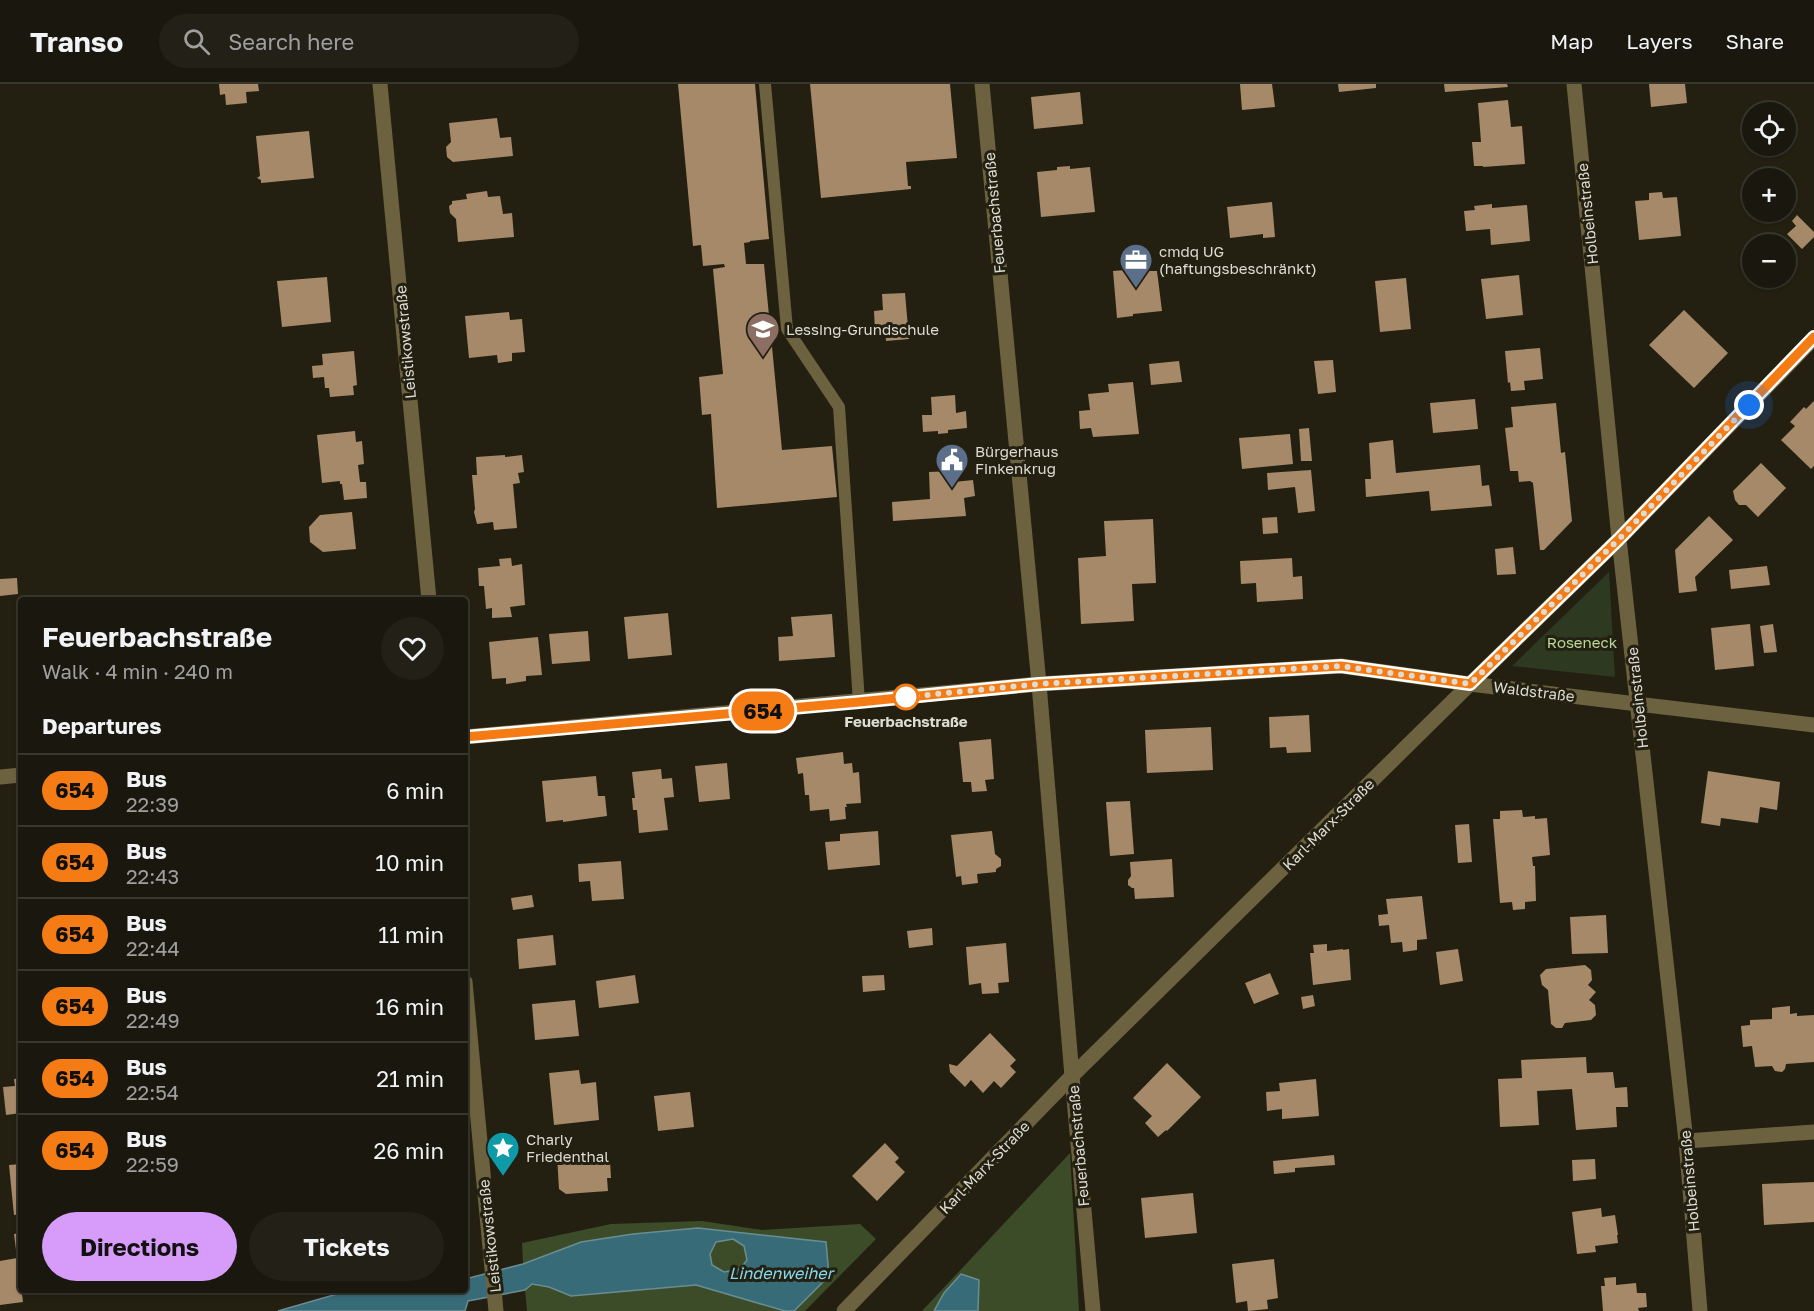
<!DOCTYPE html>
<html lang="en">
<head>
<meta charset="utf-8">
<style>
	:root { --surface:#1a180e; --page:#232117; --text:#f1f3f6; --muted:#9fa09e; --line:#38372e; --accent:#d79bf9 }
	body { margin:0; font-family:"Golos Text",sans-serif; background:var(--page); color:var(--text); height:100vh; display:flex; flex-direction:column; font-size:22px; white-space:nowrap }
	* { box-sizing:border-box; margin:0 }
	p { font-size:20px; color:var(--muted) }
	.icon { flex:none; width:33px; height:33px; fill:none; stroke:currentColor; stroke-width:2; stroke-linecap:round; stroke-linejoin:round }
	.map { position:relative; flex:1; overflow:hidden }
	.drawer { position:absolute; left:18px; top:513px; width:450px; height:696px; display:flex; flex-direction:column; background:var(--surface); border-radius:6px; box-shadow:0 2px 4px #0004,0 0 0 2px var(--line) }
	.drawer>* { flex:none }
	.badge { padding:0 12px; border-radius:20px; font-size:21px; line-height:39px }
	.tools { position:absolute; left:1742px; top:18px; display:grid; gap:12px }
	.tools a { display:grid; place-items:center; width:54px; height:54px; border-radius:50%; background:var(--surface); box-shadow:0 2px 4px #0004,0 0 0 2px var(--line); font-size:30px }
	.you { position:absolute; width:30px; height:30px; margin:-15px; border:4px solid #fff; border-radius:50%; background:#1a73e8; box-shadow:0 0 0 9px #1a73e833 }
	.map>.badge { position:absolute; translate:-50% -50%; box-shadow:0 0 0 3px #fff }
	h2 { padding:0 24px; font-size:22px; line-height:54px }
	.round { display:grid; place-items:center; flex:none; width:63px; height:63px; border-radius:32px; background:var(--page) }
	.overview { display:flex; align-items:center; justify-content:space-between; height:102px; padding:0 24px }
	h1 { font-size:28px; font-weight:700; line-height:45px }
	.cta { display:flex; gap:12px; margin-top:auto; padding:12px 24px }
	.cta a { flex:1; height:69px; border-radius:36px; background:var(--accent); color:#111; font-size:24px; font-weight:700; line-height:69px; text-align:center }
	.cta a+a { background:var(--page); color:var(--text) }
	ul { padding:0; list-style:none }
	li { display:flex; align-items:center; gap:18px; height:72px; padding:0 24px; border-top:2px solid var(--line) }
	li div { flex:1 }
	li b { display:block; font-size:22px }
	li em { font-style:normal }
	li .badge { min-width:66px; font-weight:700; text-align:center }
	header { display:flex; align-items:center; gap:36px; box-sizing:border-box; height:84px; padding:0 30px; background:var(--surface); border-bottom:2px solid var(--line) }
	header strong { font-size:28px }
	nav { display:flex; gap:33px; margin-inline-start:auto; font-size:21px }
	.search { width:420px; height:54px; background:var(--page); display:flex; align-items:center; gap:15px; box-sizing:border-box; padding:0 21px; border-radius:33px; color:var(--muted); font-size:22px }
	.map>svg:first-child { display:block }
	.green { fill:#2e3922 }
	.forest { fill:#3c4c29 }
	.water { fill:#386b78; stroke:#6a8d93; stroke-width:1.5; fill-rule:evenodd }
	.building { fill:#a68968 }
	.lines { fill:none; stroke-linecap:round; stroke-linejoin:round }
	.service { stroke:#6d623f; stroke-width:12 }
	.minor { stroke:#6d623f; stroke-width:15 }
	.line-casing { stroke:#fff; stroke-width:14 }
	.line { stroke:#f57c14; stroke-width:9 }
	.walk { stroke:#dddcd2; stroke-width:6; stroke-dasharray:0 10.8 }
	.stop-dot { fill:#fff; stroke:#f57c14; stroke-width:3 }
	.labels { text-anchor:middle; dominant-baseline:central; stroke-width:6; stroke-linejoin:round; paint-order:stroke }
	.street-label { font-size:15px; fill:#dddcd2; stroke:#232012 }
	.poi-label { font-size:15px; fill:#dddcd2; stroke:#232012; text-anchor:start }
	.park-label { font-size:15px; fill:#b9d699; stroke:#232012 }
	.stop-label { font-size:15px; font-weight:bold; fill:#dddcd2; stroke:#232012 }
	.water-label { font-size:16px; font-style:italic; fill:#84d9f0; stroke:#232012 }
</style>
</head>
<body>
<header>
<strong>Transo</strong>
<div class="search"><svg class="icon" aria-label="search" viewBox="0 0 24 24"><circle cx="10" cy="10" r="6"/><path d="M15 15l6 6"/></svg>Search here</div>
<nav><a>Map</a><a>Layers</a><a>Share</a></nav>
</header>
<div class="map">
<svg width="1814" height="1227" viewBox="0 0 1814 1227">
	<rect width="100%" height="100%" fill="#232012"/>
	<polygon class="green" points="1609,488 1615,593 1512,582"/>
	<g class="forest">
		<polygon points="1070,1069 1079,1227 978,1227 979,1196 944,1209 934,1227 922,1227"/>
		<polygon points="702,1137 762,1146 860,1140 876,1155 805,1227 794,1227 829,1192 826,1158 698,1144 633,1150 581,1158 523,1180 522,1159 611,1140"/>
		<polygon points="733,1155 744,1162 747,1176 740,1185 724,1188 712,1182 710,1170 716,1158"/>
		<polygon points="532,1200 549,1203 571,1212 696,1201 785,1227 527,1227 525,1206"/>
	</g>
	<g class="water">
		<path d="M698 1144 826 1158 829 1192 794 1227H785L696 1201 571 1212 549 1203 532 1200 525 1206 468 1217 465 1227H278L351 1206H465V1195L523 1180 581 1158 633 1150ZM733 1155 744 1162 747 1176 740 1185 724 1188 712 1181 710 1170 716 1158Z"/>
		<polygon points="961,1190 979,1196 978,1227 934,1227 944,1209"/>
	</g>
	<g class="building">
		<polygon points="219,0 258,0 259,7 246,8 247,19 226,21 225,10 220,11"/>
		<polygon points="678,0 755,0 769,155 750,157 750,158 744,159 746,180 764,180 782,366 832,362 837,413 717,424 711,330 702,331 699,293 723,290 713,185 725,183 724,180 703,182 701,161 693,162"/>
		<polygon points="810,0 950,0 957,74 906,78 908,102 911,102 911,105 821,114"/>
		<polygon points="1240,0 1272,0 1275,23 1242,26"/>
		<polygon points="1338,0 1376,0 1376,4 1339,8"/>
		<polygon points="1444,0 1507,0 1508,3 1445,8"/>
		<polygon points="1649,0 1685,0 1687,19 1651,23"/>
		<polygon points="1080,8 1083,40 1034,45 1031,13"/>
		<polygon points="1508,16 1511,43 1522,42 1525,80 1483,83 1483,82 1474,82 1472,58 1481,58 1478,19"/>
		<polygon points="497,34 500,54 511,53 513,72 453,78 447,73 446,63 451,58 449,39"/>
		<polygon points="309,47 314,94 261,99 261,96 257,94 260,92 256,52"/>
		<polygon points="1070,82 1070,85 1090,83 1095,128 1041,133 1037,88 1057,86 1057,83"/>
		<polygon points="487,107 488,113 500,112 503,130 512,129 514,153 458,158 456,135 450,129 449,122 452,120 452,117 467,115 466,110"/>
		<polygon points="1662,108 1663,114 1677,113 1681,152 1639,156 1635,117 1649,116 1649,109"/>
		<polygon points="1272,118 1275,153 1263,154 1263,150 1230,154 1227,123"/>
		<polygon points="1492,120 1492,124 1527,121 1530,157 1491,161 1490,145 1466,147 1464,127 1475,126 1474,122"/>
		<polygon points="1797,131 1814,148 1814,153 1802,165 1787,150 1796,142 1792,137"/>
		<polygon points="1149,184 1149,187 1157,187 1162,227 1133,230 1133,232 1117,234 1113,187"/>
		<polygon points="1519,191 1523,231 1486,235 1481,195"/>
		<polygon points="327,193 331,238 282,243 277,197"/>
		<polygon points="1406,194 1411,245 1380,248 1375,197"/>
		<polygon points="905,209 909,255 886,257 885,246 875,247 874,227 883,226 882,210"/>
		<polygon points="1684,226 1728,269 1694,304 1649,261"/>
		<polygon points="509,228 510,236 522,235 525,268 512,269 512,277 498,279 497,271 469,274 465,232"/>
		<polygon points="1540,264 1543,295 1524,297 1525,306 1511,307 1510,298 1508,299 1505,267"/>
		<polygon points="354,267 357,301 353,302 354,311 330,313 329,304 325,304 324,293 313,294 312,282 323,281 322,270"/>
		<polygon points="1333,276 1336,308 1318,310 1314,277"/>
		<polygon points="1179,277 1182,298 1151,301 1149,280"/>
		<polygon points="1133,298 1139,350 1093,353 1091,344 1080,345 1079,327 1090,326 1088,310 1109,308 1108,300"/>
		<polygon points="955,311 956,329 966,327 967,344 948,346 948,349 938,350 938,347 923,348 922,331 932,331 931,313"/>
		<polygon points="1475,315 1478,345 1433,349 1430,319"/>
		<polygon points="1814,317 1814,382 1811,385 1781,356 1795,342 1790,338 1804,323 1806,325"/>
		<polygon points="1556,319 1561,369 1565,368 1572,437 1544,466 1540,466 1533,399 1530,397 1519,398 1518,387 1510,387 1505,344 1513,343 1511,323"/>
		<polygon points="1309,344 1312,377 1301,377 1299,345"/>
		<polygon points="355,347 356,358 362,357 364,380 358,381 360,398 366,398 367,414 344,416 342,400 340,400 340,397 322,399 317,351"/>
		<polygon points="1290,350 1293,380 1242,385 1239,354"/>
		<polygon points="1393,356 1396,389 1480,381 1482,402 1489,401 1492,422 1431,427 1429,407 1366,413 1365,395 1371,395 1369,359"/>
		<polygon points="505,371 505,373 522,371 524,388 518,389 520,399 513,400 517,444 494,446 493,438 477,440 474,428 475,425 472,391 477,391 476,373"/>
		<polygon points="1761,379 1786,404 1758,433 1746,421 1739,421 1735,416 1733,407"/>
		<polygon points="1311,386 1315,427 1298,429 1295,403 1268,406 1267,389"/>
		<polygon points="954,387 954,398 973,396 975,412 964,414 966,432 893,437 892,418 930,415 929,388"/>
		<polygon points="352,428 356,465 323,468 310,458 309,443 320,431"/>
		<polygon points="1709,432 1733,456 1695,493 1697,507 1679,509 1675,466"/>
		<polygon points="1277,433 1278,449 1263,450 1262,434"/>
		<polygon points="1153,435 1156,499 1132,500 1134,537 1081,540 1078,474 1106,472 1104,437"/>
		<polygon points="1513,463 1516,490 1497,491 1495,465"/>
		<polygon points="511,474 512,482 522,480 525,521 510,523 512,533 492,534 492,524 486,525 484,502 479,502 478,484 500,482 499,475"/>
		<polygon points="1292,474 1293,493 1302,492 1303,515 1257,518 1256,499 1241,500 1240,477"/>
		<polygon points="1767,482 1770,501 1731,505 1729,486"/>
		<polygon points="17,494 18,510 0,512 0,495"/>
		<polygon points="668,529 672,571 628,575 624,533"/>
		<polygon points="832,530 835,573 779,577 778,553 793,552 791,533"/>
		<polygon points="1750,540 1754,582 1715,586 1711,544"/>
		<polygon points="1773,540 1777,568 1764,569 1760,542"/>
		<polygon points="588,547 590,577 552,580 549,550"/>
		<polygon points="538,553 542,591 526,592 526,597 506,600 506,594 492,595 489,558"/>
		<polygon points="1309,631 1311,668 1287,669 1286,663 1270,664 1269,633"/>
		<polygon points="1211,643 1213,686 1147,689 1145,646"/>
		<polygon points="991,655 994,695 985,696 987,707 972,708 971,698 963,698 959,658"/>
		<polygon points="843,668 844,680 852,679 853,689 859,688 861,719 846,720 847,723 845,723 846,735 830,737 829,725 810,727 809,711 805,711 803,689 798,690 796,674"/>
		<polygon points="727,679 730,715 699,718 695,682"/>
		<polygon points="661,685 662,695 672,694 674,713 664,714 668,746 639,749 637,726 633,726 632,714 635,714 632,688"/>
		<polygon points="1708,687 1780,698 1777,726 1760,723 1758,739 1721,734 1720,742 1701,739"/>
		<polygon points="596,692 598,712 605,712 607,732 563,738 563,736 546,738 542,697"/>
		<polygon points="1130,717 1134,770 1110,772 1106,718"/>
		<polygon points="1522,726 1523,733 1535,732 1535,735 1547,734 1550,771 1532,773 1533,782 1535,782 1536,817 1525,818 1525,825 1513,826 1512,818 1500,819 1493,735 1500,735 1500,727"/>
		<polygon points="1469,740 1472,778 1458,779 1455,741"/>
		<polygon points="878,747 880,781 828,786 825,758 840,757 840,750"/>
		<polygon points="992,747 995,770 1001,775 1001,782 996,785 996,788 977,790 978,799 962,801 961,792 956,793 951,751"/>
		<polygon points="1172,775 1174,813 1135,815 1134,804 1132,804 1128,801 1128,796 1131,792 1130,778"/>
		<polygon points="621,777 624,815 592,817 590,797 579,798 578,780"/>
		<polygon points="532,811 534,823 513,826 511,814"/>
		<polygon points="1422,812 1427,855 1417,856 1417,866 1403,868 1402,858 1391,859 1389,841 1379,842 1378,831 1388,830 1386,815"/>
		<polygon points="1606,831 1608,869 1572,870 1570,833"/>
		<polygon points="932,844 933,861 909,864 907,847"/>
		<polygon points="553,851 556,881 519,885 517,855"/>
		<polygon points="1006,859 1009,898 998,899 999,909 982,910 981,899 969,901 966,863"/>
		<polygon points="1327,860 1327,867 1343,865 1343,866 1349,865 1351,896 1313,901 1310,869 1314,869 1313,861"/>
		<polygon points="1458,865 1463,897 1440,901 1436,868"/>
		<polygon points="1585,881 1591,886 1592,896 1588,901 1596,908 1589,916 1595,921 1596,931 1591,936 1565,939 1562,944 1556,944 1551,940 1548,906 1542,901 1540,891 1546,885"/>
		<polygon points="1270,889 1279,910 1254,920 1245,899"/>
		<polygon points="635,891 639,919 599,924 596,897"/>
		<polygon points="884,891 885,906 863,908 862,892"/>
		<polygon points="1313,911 1315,922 1303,925 1301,913"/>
		<polygon points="575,916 579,952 535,956 532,920"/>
		<polygon points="1790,922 1790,930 1797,929 1797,932 1814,931 1814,978 1786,980 1785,985 1782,988 1775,987 1772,982 1755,983 1752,962 1743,963 1741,942 1750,941 1750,936 1772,935 1772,924"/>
		<polygon points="990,949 1016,976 1010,982 1016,988 1001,1004 994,997 983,1009 971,996 965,1003 950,988 949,980 957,982"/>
		<polygon points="1586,973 1587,989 1613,988 1615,1004 1627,1003 1628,1023 1616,1023 1617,1043 1576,1046 1572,1005 1537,1007 1539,1041 1500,1043 1498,995 1522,994 1521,976"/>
		<polygon points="1167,979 1201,1013 1167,1047 1166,1046 1158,1053 1145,1039 1152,1032 1133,1014"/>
		<polygon points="579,986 581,1000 596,998 599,1036 554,1041 549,989"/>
		<polygon points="21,994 21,1029 6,1031 3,1003 15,1002 14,995"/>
		<polygon points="1316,995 1319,1032 1282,1035 1282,1025 1267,1027 1266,1008 1280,1007 1279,999"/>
		<polygon points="690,1008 694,1043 658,1047 654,1012"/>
		<polygon points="885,1059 899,1074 895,1078 905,1088 877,1117 852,1092"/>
		<polygon points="605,1068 606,1077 610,1077 611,1094 607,1094 608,1107 566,1110 559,1105 557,1072"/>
		<polygon points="1334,1071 1335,1081 1295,1084 1295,1088 1274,1090 1273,1077"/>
		<polygon points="1595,1075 1596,1095 1573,1097 1572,1076"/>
		<polygon points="21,1080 21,1130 14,1131 9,1081"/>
		<polygon points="1814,1098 1814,1138 1764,1141 1762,1100"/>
		<polygon points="1193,1109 1197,1149 1145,1154 1141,1114"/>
		<polygon points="1601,1124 1602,1133 1615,1131 1618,1151 1617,1151 1618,1159 1595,1162 1596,1168 1577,1170 1572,1128"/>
		<polygon points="21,1149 21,1184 19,1185 23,1218 0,1221 0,1177 17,1174 14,1150"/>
		<polygon points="1274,1175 1278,1214 1267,1216 1268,1225 1248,1227 1247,1217 1236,1219 1232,1180"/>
		<polygon points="1616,1193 1616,1201 1636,1199 1637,1209 1646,1209 1647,1223 1638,1224 1639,1227 1603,1227 1601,1202 1605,1202 1604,1194"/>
	</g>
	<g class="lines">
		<polyline class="service" points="765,0 787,245 839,323 859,618"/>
		<g class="minor">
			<polyline points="380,0 429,516"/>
			<polyline points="982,0 1039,600 1072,992 1093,1227"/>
			<polyline points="1574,0 1619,455 1686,1057 1700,1227"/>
			<polyline points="465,653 1039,600 1341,582 1470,600 1814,641"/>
			<polyline points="0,693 21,691"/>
			<polyline points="465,898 496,1227"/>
			<polyline points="1686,1057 1814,1048"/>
			<polyline points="844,1227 1072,992 1470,600 1619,455 1814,254"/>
		</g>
	</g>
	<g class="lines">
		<g class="line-casing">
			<polyline id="line" points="465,653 859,618 1039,600 1341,582 1470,600 1619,455 1814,253"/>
		</g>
		<use href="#line" class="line"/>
		<polyline class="walk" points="906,613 1039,600 1341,582 1470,600 1619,455 1749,321"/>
	</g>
	<defs>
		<g id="office-pin" transform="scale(1.725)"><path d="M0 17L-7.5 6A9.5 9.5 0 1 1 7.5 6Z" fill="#5c6f8a" stroke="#232012"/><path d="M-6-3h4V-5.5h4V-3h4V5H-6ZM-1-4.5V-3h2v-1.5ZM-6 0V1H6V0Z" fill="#fff"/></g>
		<g id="school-pin" transform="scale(1.725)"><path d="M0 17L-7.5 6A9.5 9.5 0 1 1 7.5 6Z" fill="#8d6e63" stroke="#232012"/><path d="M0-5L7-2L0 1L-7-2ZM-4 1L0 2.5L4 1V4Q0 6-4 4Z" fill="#fff"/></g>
		<g id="civic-pin" transform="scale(1.725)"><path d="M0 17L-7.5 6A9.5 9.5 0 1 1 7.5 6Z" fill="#5c6f8a" stroke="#232012"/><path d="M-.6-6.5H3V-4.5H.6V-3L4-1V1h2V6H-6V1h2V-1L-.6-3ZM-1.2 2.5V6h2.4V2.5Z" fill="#fff"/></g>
		<g id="sight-pin" transform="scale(1.725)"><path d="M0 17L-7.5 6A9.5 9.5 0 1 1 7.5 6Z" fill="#0f9aa8" stroke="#232012"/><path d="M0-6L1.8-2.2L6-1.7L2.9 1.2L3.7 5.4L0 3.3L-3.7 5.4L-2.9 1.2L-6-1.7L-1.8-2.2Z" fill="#fff"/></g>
	</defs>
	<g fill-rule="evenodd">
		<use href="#office-pin" x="1136" y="176"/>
		<use href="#school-pin" x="763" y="245"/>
		<use href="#civic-pin" x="952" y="376"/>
		<use href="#sight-pin" x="503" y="1064"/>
	</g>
	<circle class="stop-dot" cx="906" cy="613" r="12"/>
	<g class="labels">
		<g class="street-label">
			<text transform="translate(994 129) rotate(-95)">Feuerbachstraße</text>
			<text transform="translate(1587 130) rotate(-96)">Holbeinstraße</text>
			<text transform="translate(405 258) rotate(-95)">Leistikowstraße</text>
			<text transform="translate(1534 607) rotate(7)">Waldstraße</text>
			<text transform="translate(1637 614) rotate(-96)">Holbeinstraße</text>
			<text transform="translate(1328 740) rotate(-45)">Karl-Marx-Straße</text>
			<text transform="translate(1078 1062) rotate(-95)">Feuerbachstraße</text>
			<text transform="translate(984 1083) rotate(-46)">Karl-Marx-Straße</text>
			<text transform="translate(1689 1097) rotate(-95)">Holbeinstraße</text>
			<text transform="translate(489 1152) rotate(-96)">Leistikowstraße</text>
		</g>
		<g class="poi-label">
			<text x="1159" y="167">cmdq UG<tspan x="1159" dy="17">(haftungsbeschränkt)</tspan></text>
			<text x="786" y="245">Lessing-Grundschule</text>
			<text x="975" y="367">Bürgerhaus<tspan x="975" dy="17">Finkenkrug</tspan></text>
			<text x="526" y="1055">Charly<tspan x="526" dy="17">Friedenthal</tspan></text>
		</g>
		<g class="park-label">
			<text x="1582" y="558">Roseneck</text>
		</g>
		<g class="stop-label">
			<text x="906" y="637">Feuerbachstraße</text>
		</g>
		<g class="water-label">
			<text x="781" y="1189">Lindenweiher</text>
		</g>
	</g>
</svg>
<div class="tools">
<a><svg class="icon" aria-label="locate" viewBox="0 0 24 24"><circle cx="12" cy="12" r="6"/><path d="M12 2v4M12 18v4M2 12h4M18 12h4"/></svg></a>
<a>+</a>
<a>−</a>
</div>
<div class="you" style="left:1749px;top:321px"></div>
<b class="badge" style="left:763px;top:627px;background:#f57c14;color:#111">654</b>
<section class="drawer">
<div class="overview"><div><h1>Feuerbachstraße</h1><p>Walk · 4 min · 240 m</p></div><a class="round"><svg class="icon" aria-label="heart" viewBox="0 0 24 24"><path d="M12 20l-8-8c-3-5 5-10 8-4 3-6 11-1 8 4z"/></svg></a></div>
<h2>Departures</h2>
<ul>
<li><span class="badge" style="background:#f57c14;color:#111">654</span><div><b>Bus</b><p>22:39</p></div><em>6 min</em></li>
<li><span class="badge" style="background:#f57c14;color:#111">654</span><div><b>Bus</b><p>22:43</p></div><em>10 min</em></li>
<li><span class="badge" style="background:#f57c14;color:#111">654</span><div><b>Bus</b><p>22:44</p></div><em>11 min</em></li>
<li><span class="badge" style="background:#f57c14;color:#111">654</span><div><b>Bus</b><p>22:49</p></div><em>16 min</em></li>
<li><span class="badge" style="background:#f57c14;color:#111">654</span><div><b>Bus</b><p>22:54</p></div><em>21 min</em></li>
<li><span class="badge" style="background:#f57c14;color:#111">654</span><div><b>Bus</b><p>22:59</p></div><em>26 min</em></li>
</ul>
<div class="cta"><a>Directions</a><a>Tickets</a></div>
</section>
</div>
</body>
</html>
